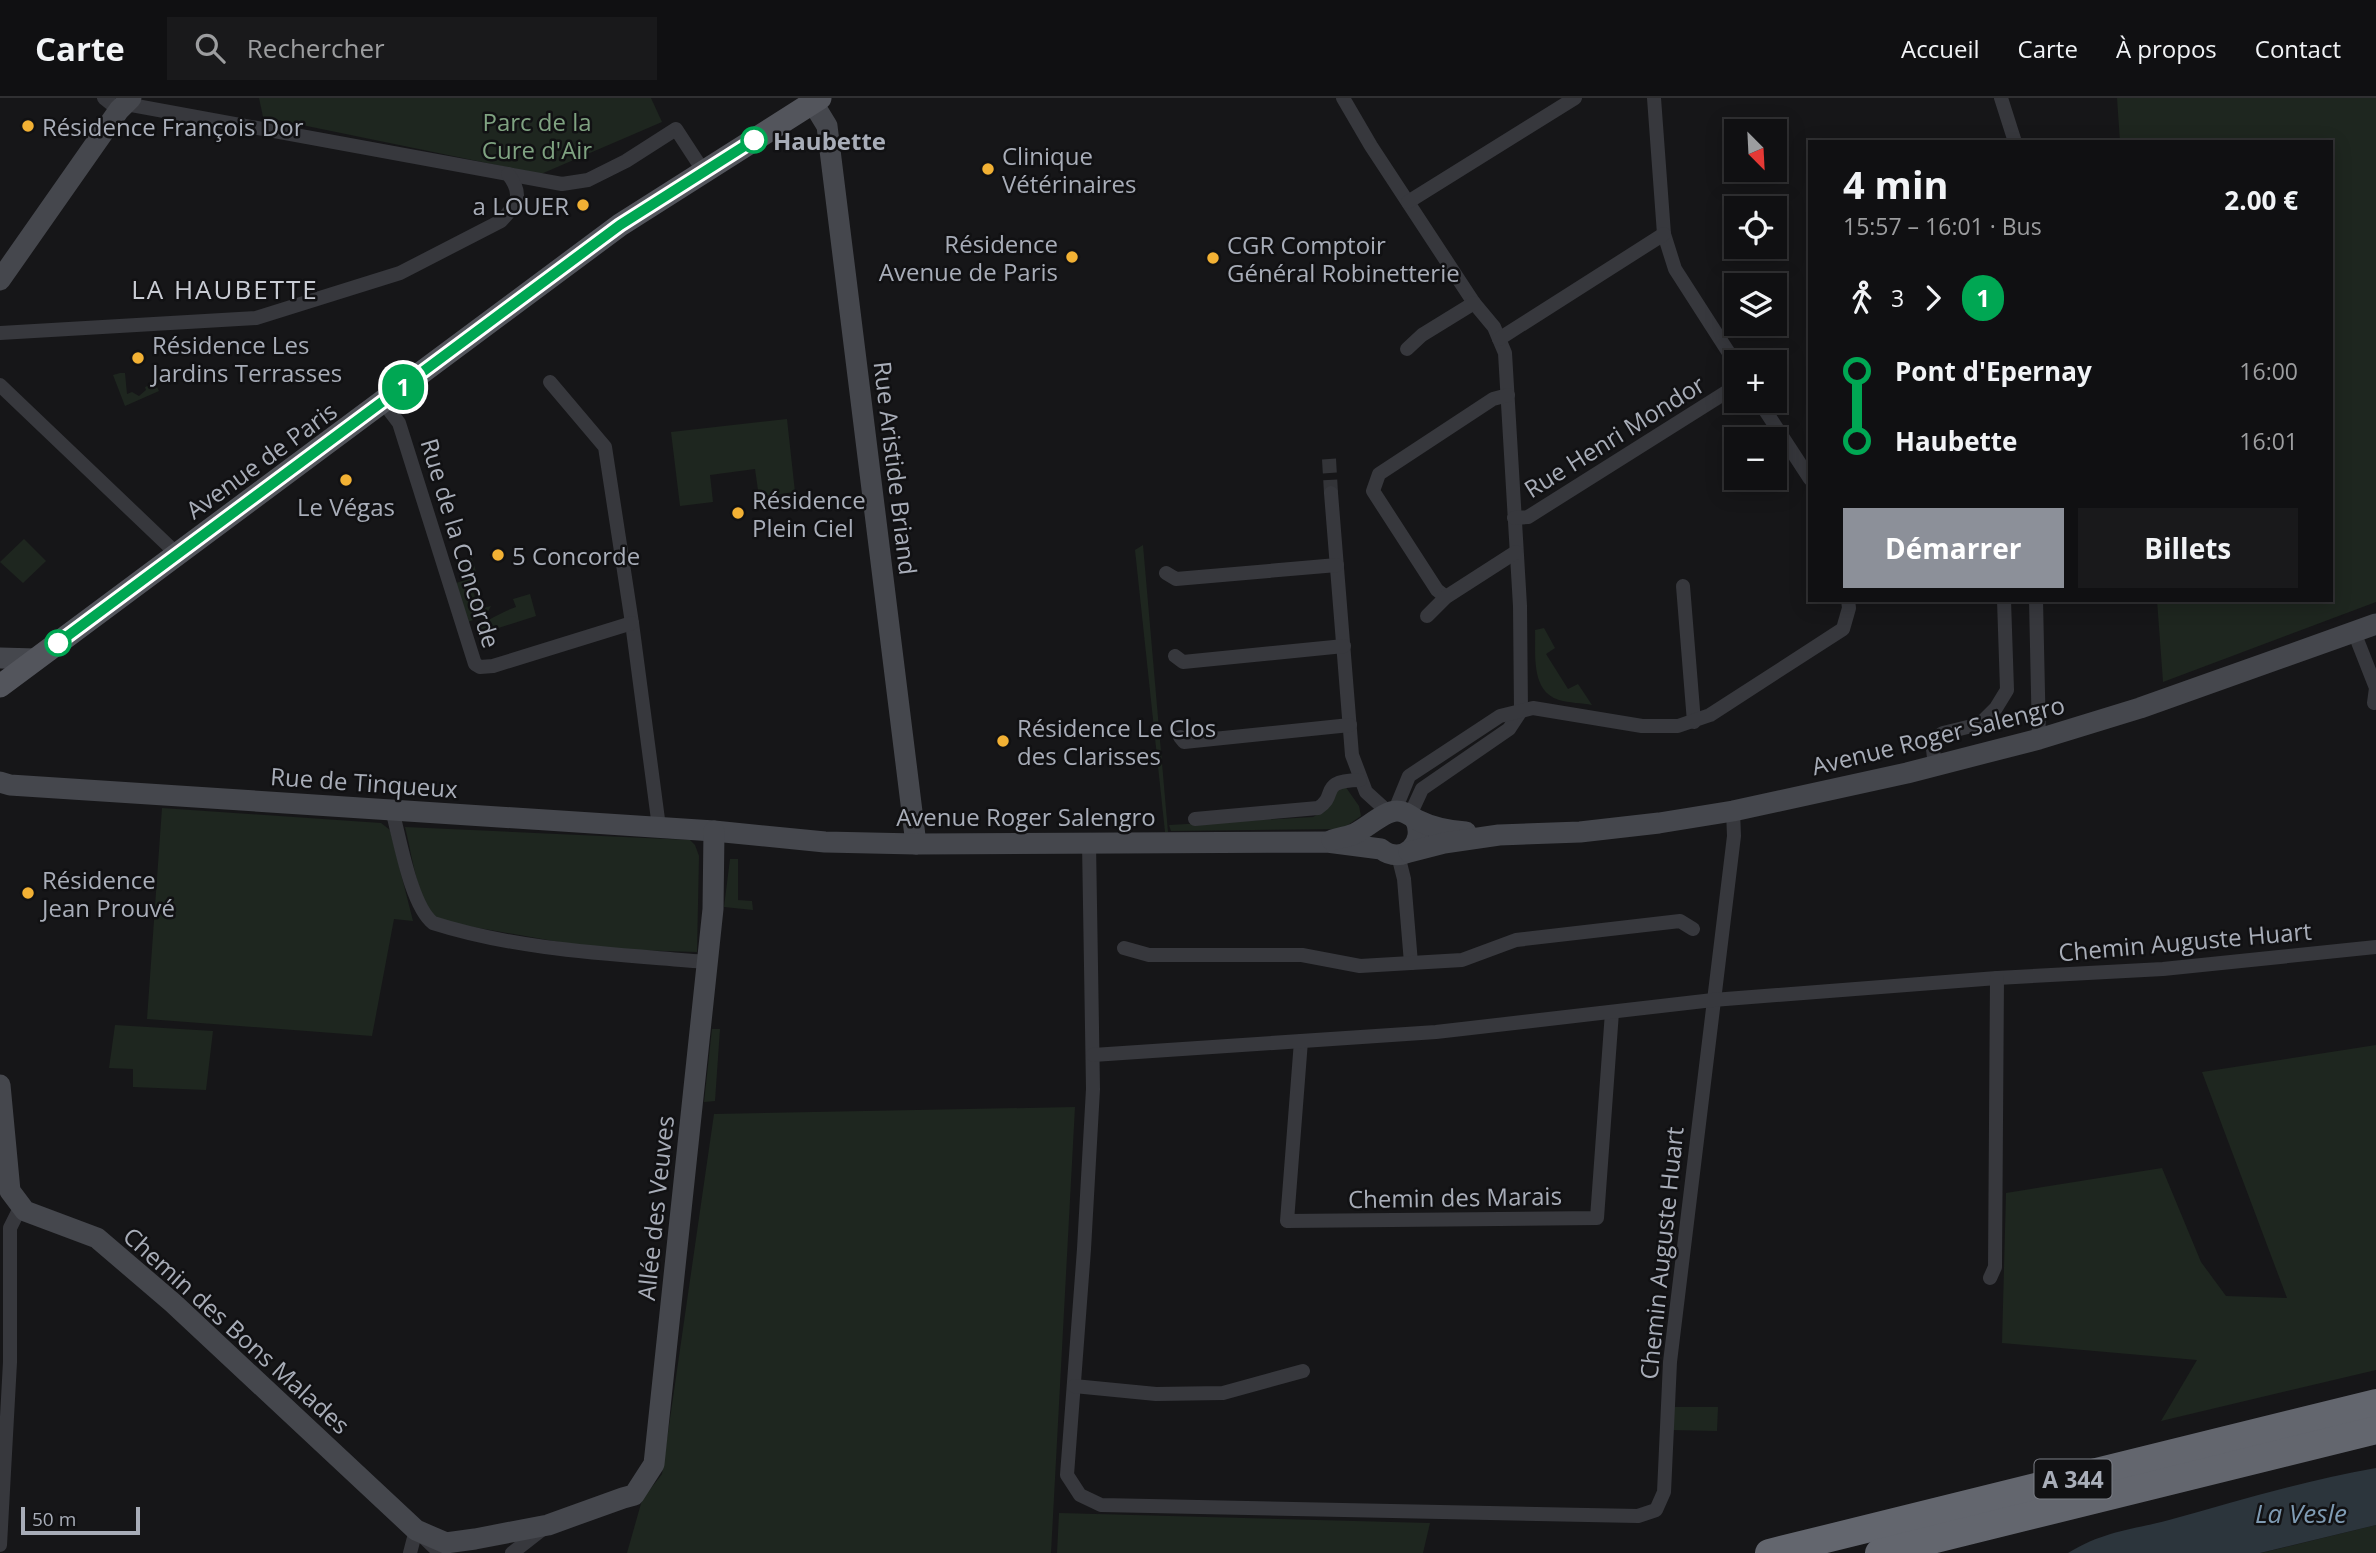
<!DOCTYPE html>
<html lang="fr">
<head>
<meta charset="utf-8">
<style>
	:root { --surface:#101012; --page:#19191b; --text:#f1f3f6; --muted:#9c9d9f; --line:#303032; --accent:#8c9099 }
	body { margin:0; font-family:"Open Sans",sans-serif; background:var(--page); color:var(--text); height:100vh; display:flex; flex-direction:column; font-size:26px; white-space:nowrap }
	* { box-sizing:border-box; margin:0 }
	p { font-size:23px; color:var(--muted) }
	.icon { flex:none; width:38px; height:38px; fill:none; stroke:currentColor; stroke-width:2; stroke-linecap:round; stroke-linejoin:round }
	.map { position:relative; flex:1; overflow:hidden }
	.details { position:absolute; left:1808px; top:42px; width:525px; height:462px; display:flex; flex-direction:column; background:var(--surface); border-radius:0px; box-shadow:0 4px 18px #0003,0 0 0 2px var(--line) }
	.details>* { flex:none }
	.badge { padding:0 14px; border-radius:23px; font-size:24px; line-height:46px }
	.needle { width:46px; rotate:156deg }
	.tools { position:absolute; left:1724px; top:21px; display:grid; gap:14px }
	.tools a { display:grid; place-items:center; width:63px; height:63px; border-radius:0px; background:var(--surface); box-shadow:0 4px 18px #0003,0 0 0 2px var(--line); font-size:35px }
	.scale { position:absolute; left:21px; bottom:18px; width:119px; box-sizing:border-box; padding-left:7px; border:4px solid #a8adb8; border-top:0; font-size:19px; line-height:24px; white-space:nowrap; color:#a8adb8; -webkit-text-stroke:5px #111113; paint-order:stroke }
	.map>.badge { position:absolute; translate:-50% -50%; box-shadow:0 0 0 4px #fff }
	.legs { display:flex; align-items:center; gap:10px; height:77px; padding:0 35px; font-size:23px }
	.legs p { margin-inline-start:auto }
	.summary { display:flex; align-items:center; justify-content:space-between; height:119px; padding:0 35px }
	h1 { font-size:38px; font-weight:700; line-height:52px }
	.button { display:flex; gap:14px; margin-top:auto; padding:14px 35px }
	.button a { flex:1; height:80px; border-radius:0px; background:var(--accent); color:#fff; font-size:28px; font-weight:700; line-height:80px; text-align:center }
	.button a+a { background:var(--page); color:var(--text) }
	ul { padding:0 35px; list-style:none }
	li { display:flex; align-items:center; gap:24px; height:70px; font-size:26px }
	li i { display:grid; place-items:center; width:10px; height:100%; margin:0 9px; background:currentColor }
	li i::after { content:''; width:18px; height:18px; margin:-9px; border:5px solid; border-radius:50%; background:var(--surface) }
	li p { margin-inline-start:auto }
	li:first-child i { background:linear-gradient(#0000 50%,currentColor 0) }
	li:last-child i { background:linear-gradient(currentColor 50%,#0000 0) }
	header { display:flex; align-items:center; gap:42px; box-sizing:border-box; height:98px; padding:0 35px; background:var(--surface); border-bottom:2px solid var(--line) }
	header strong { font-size:33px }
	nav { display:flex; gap:38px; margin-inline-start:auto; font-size:24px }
	.search { width:490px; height:63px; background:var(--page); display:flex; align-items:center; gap:18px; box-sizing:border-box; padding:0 24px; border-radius:0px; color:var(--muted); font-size:26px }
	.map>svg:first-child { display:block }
	.green { fill:#1e261f }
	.water { fill:#2c353c }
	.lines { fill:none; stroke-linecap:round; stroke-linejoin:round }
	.street-tunnel { stroke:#333438; stroke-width:14; stroke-dasharray:14 7; stroke-linecap:butt }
	.street { stroke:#37383d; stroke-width:14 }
	.secondary { stroke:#45474d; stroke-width:21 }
	.primary { stroke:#53555c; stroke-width:23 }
	.highway { stroke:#63666e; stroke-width:28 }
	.line-1-casing { stroke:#fff; stroke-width:16 }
	.line-1 { stroke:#00a753; stroke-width:10 }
	.poi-dot { fill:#f2b134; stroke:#111113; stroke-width:2.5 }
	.stop-1-dot { fill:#fff; stroke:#00a753; stroke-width:3.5 }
	.labels { text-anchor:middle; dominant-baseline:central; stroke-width:5; stroke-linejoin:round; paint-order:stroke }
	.shield { fill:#111113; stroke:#7b7e86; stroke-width:2 }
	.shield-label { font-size:23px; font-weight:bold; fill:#a8adb8 }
	.park-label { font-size:24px; fill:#7fa381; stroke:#111113 }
	.poi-label { font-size:24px; fill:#a8adb8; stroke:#111113; text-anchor:start }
	.stop-label { font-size:24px; font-weight:bold; fill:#a8adb8; stroke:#111113; text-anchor:start }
	.street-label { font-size:24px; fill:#a8adb8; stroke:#111113 }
	.neighbourhood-label { font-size:26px; letter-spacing:2px; fill:#c9ccd4; stroke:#111113 }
	.water-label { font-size:26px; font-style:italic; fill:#7f9bb3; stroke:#111113 }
</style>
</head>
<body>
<header>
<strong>Carte</strong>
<div class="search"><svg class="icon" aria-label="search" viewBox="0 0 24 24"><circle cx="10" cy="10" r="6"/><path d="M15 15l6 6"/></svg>Rechercher</div>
<nav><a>Accueil</a><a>Carte</a><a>À propos</a><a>Contact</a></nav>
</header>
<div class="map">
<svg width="2376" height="1455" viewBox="0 0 2376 1455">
	<rect width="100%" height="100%" fill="#161618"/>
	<g class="green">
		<polygon points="259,0 651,0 662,24 541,76 263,19"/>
		<polygon points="2117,0 2376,0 2376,504 2163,584 2157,502 2331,502 2331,44 2120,44"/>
		<polygon points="120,275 125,275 127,296 132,294 139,298 146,292 145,289 155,285 159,293 125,308 113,277"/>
		<polygon points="787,321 795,394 759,399 755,371 710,377 713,404 680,408 671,334"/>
		<polygon points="24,441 46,463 23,485 0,464"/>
		<polygon points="1143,447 1168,734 1165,734 1135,452"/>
		<polygon points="472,460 479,484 471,487 479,511 491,508 486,517 468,524 456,485 469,481 463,463"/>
		<path d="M530 496 536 518 480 536 477 527C491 522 501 514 516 509L513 501Z"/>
		<path d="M1544 530 1555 550 1546 556 1568 591 1578 586 1592 607C1582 605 1569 605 1559 602 1530 593 1536 555 1535 532Z"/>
		<polygon points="1345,688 1359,708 1361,718 1342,731 1171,733 1169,727 1313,719 1324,713 1329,699"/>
		<polygon points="162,710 381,725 390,732 413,823 394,821 372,938 147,921"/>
		<path d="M405 729 690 742 695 747 699 758 697 854 599 851 439 823C416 801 413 760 405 729Z"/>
		<polygon points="730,761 738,761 738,802 752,803 753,812 724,809"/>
		<polygon points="115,927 213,933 206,992 133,989 133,971 109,970"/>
		<polygon points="712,931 720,931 715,1003 704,1004"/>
		<polygon points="2376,947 2376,1272 2161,1323 2197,1262 2002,1245 2006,1095 2162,1070 2201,1164 2226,1198 2287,1200 2202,974"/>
		<polygon points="1075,1009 1051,1455 627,1455 642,1402 662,1376 714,1016"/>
		<polygon points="1671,1309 1718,1309 1717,1333 1670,1332"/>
		<polygon points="1059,1415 1430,1425 1423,1455 1057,1455"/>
		<polygon points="2376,1427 2376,1455 2261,1455"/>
	</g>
	<path class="water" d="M2376 1370V1427L2260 1455H2068C2104 1433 2131 1432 2169 1422 2238 1403 2306 1382 2376 1370Z"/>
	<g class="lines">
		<polyline class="street-tunnel" points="1329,361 1331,395"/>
		<g class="street">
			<polyline points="104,0 119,12"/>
			<polyline points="1343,0 1371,48 1474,205 1494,229 1505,255 1520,508 1521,613 1509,631 1422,691 1410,717"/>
			<polyline points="1654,0 1664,136 1675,171 1736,266"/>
			<polyline points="2001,0 2015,44"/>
			<polyline points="126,6 562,86 588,82 626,63 676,31 704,74"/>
			<polyline points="1408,104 1575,0"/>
			<path d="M0 235 256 220 400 175 501 123C517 106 524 97 508 76"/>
			<polyline points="1499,241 1664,136"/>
			<polyline points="1407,251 1422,237 1474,205"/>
			<polyline points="550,284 605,349 632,525 659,729"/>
			<polyline points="0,287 177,456"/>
			<polyline points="1759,303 1810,381"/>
			<polyline points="383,304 399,325 475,566 480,569 493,568 632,525"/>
			<polyline points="1331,395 1352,657 1366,694 1388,714"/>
			<polyline points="1514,420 1528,419 1736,288"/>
			<polyline points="1166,475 1176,481 1337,467"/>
			<polyline points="1683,488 1694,624"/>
			<polyline points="1446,499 1437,492 1373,393 1379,376 1493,301 1508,297"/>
			<polyline points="2036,502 2039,641"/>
			<polyline points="1427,518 1446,499 1516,454"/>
			<polyline points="2354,534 2376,590 2374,605"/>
			<polyline points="1175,558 1183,564 1344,548"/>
			<polyline points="1180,639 1184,644 1350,627"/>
			<polyline points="1935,668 1932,643 1943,635 1980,626 1996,610 2007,592 2004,502"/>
			<path d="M392 712C400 741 411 808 433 825 521 853 616 856 707 864"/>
			<polyline points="1395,712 1409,678 1500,618 1533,610 1642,628 1678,628 1710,617 1843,531 1849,510 1848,502"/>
			<path d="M1195 721 1318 710C1339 697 1317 683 1360 682"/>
			<polyline points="1089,745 1093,991 1084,1151 1067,1377 1080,1397 1101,1407 1638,1418 1656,1412 1664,1394 1670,1264 1734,738 1733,713"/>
			<polyline points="1398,757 1404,781 1411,865"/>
			<polyline points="1124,850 1149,857 1302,857 1360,868 1462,862 1516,842 1680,823 1693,831"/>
			<polyline points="1301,943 1287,1123 1597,1120 1612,914"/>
			<polyline points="1093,957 1436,934 1713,902 1997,880 2163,871 2376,849"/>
			<polyline points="1990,1180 1995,1169 1997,880"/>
			<polyline points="1074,1288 1156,1296 1223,1295 1303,1273"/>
			<polyline points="0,1447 10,1264 10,1130 21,1108"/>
			<polyline points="410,1455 416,1432 440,1455"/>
			<polyline points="512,1455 544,1430"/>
		</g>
		<g class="secondary">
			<polyline points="813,5 827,28 916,746"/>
			<polyline points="0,182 119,12 131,0"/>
			<polyline points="0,560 36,561"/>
			<path d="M0 684 10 687 714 733 825 744 916 746 1327 744 1381 751C1403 768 1427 745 1415 721"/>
			<path d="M1332 742C1339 740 1347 739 1354 736 1367 730 1384 713 1397 713 1406 713 1410 718 1417 722 1433 730 1448 733 1466 734"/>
			<polyline points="1409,754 1444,745 1499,737 1580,734 1659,725 1733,713 1907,675 2039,641 2140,610 2376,526"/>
			<polyline points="0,987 10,1093 25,1113 97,1140 173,1205 416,1432 446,1445 475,1441 548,1427 623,1400 634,1397 654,1366 713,811 714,733"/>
		</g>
		<polyline class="primary" points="0,588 620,127 820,0"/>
		<g class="highway">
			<polyline points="1769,1455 2376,1305"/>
			<polyline points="1879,1455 2376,1332"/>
		</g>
	</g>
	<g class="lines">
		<g class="line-1-casing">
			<polyline id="line-1" points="58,545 620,127 754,42"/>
		</g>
		<use href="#line-1" class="line-1"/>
	</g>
	<g class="poi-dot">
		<circle cx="28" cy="28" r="7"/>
		<circle cx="988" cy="71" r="7"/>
		<circle cx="583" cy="107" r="7"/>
		<circle cx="1072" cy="159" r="7"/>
		<circle cx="1213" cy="160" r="7"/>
		<circle cx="138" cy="260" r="7"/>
		<circle cx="346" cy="382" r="7"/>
		<circle cx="738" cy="415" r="7"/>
		<circle cx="498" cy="457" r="7"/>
		<circle cx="1003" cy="643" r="7"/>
		<circle cx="28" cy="795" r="7"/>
	</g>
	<g class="stop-1-dot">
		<circle cx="754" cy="42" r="12"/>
		<circle cx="58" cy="545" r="12"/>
	</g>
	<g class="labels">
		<rect class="shield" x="2034.5" y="1361.5" width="77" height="39" rx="5"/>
		<g class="shield-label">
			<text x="2073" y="1381">A 344</text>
		</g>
		<g class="park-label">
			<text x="537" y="23">Parc de la<tspan x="537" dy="28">Cure d'Air</tspan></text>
		</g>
		<g class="poi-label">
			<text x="42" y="28">Résidence François Dor</text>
			<text x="1002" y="57">Clinique<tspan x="1002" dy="28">Vétérinaires</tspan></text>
			<text x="569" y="107" text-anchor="end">a LOUER</text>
			<text x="1058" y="145" text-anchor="end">Résidence<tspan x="1058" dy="28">Avenue de Paris</tspan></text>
			<text x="1227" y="146">CGR Comptoir<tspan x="1227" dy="28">Général Robinetterie</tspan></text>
			<text x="152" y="246">Résidence Les<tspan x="152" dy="28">Jardins Terrasses</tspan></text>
			<text x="752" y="401">Résidence<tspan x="752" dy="28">Plein Ciel</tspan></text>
			<text x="346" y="408" text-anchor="middle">Le Végas</text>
			<text x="512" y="457">5 Concorde</text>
			<text x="1017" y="629">Résidence Le Clos<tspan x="1017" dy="28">des Clarisses</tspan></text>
			<text x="42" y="781">Résidence<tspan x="42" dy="28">Jean Prouvé</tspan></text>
		</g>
		<g class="stop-label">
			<text x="773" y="42">Haubette</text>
		</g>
		<g class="street-label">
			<text transform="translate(1614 338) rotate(-32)">Rue Henri Mondor</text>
			<text transform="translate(261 362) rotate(-36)">Avenue de Paris</text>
			<text transform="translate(896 370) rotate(83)">Rue Aristide Briand</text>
			<text transform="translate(461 445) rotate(73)">Rue de la Concorde</text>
			<text transform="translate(1938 637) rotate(-14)">Avenue Roger Salengro</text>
			<text transform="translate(364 684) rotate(4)">Rue de Tinqueux</text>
			<text x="1026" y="718">Avenue Roger Salengro</text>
			<text transform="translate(2185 843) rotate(-5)">Chemin Auguste Huart</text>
			<text transform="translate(1455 1099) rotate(-1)">Chemin des Marais</text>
			<text transform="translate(655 1110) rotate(-84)">Allée des Veuves</text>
			<text transform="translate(1661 1155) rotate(-84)">Chemin Auguste Huart</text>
			<text transform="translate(237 1232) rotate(42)">Chemin des Bons Malades</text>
		</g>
		<g class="neighbourhood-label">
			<text x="225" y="191">LA HAUBETTE</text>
		</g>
		<g class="water-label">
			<text x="2301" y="1415">La Vesle</text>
		</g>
	</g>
</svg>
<div class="tools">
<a><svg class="needle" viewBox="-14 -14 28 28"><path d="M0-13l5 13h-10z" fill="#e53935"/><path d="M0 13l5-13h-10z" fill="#9c9d9f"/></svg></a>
<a><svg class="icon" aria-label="locate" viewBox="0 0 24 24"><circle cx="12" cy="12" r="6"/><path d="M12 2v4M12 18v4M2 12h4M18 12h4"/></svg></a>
<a><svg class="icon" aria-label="layers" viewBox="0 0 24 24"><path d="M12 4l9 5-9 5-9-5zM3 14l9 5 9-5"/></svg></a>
<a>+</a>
<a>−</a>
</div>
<div class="scale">50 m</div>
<b class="badge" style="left:403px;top:289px;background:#00a753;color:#fff">1</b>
<section class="details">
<div class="summary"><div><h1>4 min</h1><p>15:57 – 16:01 · Bus</p></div><b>2.00 €</b></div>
<div class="legs"><svg class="icon" aria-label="walk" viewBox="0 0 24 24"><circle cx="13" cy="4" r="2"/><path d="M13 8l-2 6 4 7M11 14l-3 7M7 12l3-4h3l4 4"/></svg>3<svg class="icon" aria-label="forward" viewBox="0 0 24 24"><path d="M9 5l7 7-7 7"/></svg><b class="badge" style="background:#00a753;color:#fff">1</b></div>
<ul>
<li><i style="color:#00a753"></i><b>Pont d'Epernay</b><p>16:00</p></li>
<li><i style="color:#00a753"></i><b>Haubette</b><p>16:01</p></li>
</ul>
<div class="button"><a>Démarrer</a><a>Billets</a></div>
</section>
</div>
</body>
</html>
